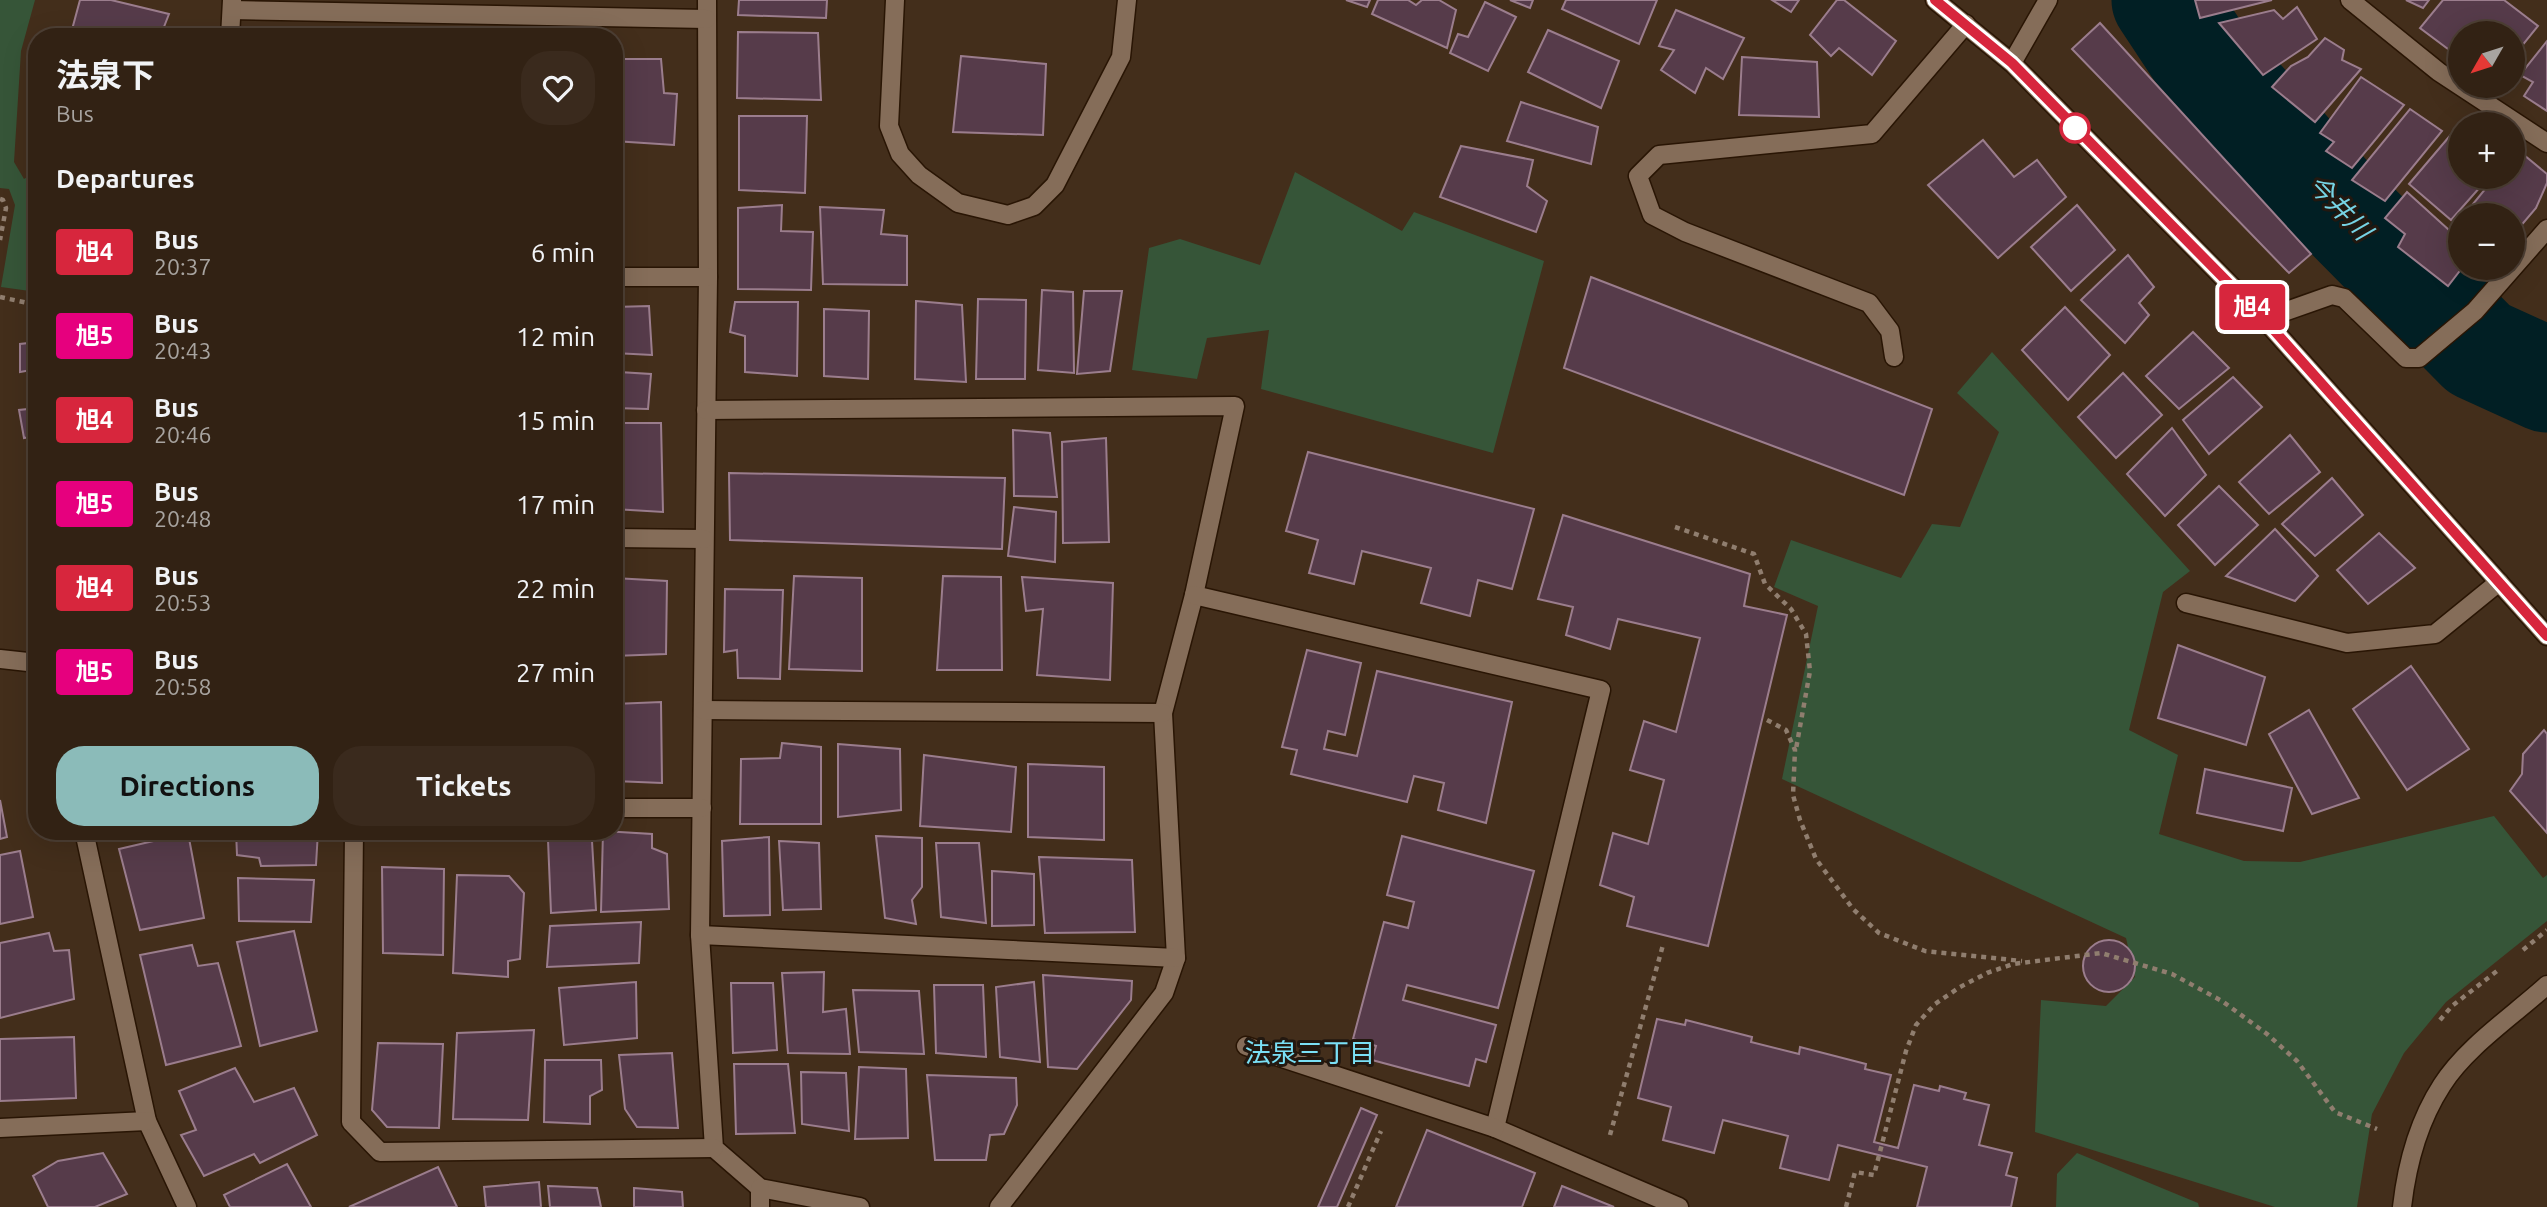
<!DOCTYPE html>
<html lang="en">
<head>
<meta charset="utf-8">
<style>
	:root { --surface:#322214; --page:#3a2a1d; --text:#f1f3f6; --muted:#a8a4a0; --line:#4d3f34; --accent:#8bbbb9 }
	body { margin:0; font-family:Ubuntu,"Noto Sans JP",sans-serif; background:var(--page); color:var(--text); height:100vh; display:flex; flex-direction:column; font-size:26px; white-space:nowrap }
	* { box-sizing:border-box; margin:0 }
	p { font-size:23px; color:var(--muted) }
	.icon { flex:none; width:38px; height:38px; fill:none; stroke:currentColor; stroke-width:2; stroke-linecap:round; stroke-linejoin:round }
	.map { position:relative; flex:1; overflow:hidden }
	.side { position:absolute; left:28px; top:28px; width:595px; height:812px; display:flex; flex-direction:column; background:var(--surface); border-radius:28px; box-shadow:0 7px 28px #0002,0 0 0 2px var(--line) }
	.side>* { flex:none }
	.badge { padding:0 14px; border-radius:5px; font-size:24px; line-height:46px }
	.needle { width:46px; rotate:231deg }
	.tools { position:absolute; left:2448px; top:21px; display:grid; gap:14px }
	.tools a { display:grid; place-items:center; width:77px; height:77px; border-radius:50%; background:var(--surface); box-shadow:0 7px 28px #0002,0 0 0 2px var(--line); font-size:35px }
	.map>.badge { position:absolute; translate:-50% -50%; box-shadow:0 0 0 4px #fff }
	h2 { padding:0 28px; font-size:26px; line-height:63px }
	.round { display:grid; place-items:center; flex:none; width:74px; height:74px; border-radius:28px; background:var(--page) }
	.headline { display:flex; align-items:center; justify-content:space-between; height:119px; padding:0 28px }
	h1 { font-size:33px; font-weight:700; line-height:52px }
	.button { display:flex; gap:14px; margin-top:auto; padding:14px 28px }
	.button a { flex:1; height:80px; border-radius:28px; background:var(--accent); color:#111; font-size:28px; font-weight:700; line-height:80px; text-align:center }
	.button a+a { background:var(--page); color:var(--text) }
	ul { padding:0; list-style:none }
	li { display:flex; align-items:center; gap:21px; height:84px; padding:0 28px }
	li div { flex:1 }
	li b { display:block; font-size:26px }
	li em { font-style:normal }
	li .badge { min-width:77px; font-weight:700; text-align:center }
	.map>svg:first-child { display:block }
	.green { fill:#365538 }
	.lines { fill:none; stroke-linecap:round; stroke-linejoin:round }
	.river { stroke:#011f24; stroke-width:105 }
	.building { fill:#563b4a; stroke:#9b7d8d; stroke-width:2 }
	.minor-casing { stroke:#291504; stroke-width:21 }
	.path { stroke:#907e6f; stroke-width:4.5; stroke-dasharray:5 5; stroke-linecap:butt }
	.minor { stroke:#856d59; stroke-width:18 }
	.line-casing { stroke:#fff; stroke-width:16 }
	.line { stroke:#d7263d; stroke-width:10 }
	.stop-dot { fill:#fff; stroke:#d7263d; stroke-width:3.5 }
	.labels { text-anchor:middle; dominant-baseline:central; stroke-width:6; stroke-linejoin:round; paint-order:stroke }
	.water-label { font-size:26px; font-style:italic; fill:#76d3e4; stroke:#221810 }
	.neighbourhood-label { font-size:26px; fill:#7ae0f6; stroke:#221810 }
</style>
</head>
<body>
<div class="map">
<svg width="2547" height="1207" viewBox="0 0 2547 1207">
	<rect width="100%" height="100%" fill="#432e1b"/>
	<g class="green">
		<polygon points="0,0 35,0 21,51 14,162 24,179 37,171 37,292 1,287 15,205 9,189 0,188"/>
		<polygon points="1295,172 1402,231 1414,212 1544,261 1493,453 1261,389 1269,330 1207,338 1197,379 1132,370 1149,248 1180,239 1260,265"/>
		<polygon points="1992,352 2190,571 2163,592 2129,730 2178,755 2159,834 2244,861 2300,862 2494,816 2543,878 2547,875 2547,921 2446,1002 2404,1053 2372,1114 2357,1207 2275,1207 2035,1132 2041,1000 2106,1006 2135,977 2126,938 1782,779 1818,606 1774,587 1791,540 1901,578 1932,524 1960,527 1999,432 1957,393"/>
		<polygon points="2077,1153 2198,1203 2199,1207 2056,1207 2057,1174"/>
	</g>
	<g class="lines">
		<polyline class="river" points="2164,0 2197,50 2332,200 2479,349 2547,380"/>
	</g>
	<g class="building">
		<polygon points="80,0 111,0 169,14 160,37 70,37"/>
		<polygon points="739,0 827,0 826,18 738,15"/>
		<polygon points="1346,0 1370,0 1367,7"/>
		<polygon points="1378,0 1408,0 1416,5 1422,0 1439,0 1456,10 1447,48 1372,14"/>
		<polygon points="1510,0 1533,0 1530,8"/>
		<polygon points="1566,0 1657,0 1639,44 1562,9"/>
		<polygon points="1772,0 1799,0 1791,12"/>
		<polygon points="1837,0 1844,0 1896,41 1872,75 1839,48 1831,56 1810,35"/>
		<polygon points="2195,0 2272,0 2200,18"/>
		<polygon points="2406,0 2429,0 2423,8"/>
		<polygon points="2443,0 2504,0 2538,26 2513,57 2513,33 2460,33 2460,58 2420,28"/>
		<polygon points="1485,2 1516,17 1488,71 1450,53 1458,34 1468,37"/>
		<polygon points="2297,7 2317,39 2263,75 2219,23 2274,10 2283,19"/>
		<polygon points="1676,10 1744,38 1723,79 1706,68 1695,93 1661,70 1674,50 1659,46"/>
		<polygon points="2100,23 2311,254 2289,273 2072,49"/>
		<polygon points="1548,30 1619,61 1601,108 1528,72"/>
		<polygon points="738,32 818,33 821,100 737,98"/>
		<polygon points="2325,38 2344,50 2342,60 2361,69 2315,122 2272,87 2291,66 2308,57"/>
		<polygon points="2547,41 2547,111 2524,96 2533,82 2520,75"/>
		<polygon points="961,56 1046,64 1043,135 953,132"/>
		<polygon points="1742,57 1817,62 1819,117 1739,115"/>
		<polygon points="614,59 661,59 664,93 677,94 674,145 614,141"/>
		<polygon points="2361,77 2404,105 2352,168 2326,151 2334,142 2320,133"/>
		<polygon points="1521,102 1598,127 1591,164 1507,141"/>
		<polygon points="2410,109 2442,131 2385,201 2352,180"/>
		<polygon points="739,116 807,116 805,193 739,190"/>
		<polygon points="2454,131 2460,136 2460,177 2489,177 2451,220 2409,184"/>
		<polygon points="1983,140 2014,177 2037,160 2066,197 1998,258 1928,185"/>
		<polygon points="1461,146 1533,160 1527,186 1547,201 1536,232 1440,197"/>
		<polygon points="2524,155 2547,174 2547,183 2536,208 2513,235 2513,215 2464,215 2495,177 2513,177 2513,161"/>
		<polygon points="2407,192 2460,240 2462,268 2448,286 2398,247 2405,234 2385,218"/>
		<polygon points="782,205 781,231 813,232 811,290 738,289 738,208"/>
		<polygon points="2077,205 2115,250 2071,291 2031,247"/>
		<polygon points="820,207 884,210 881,234 907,236 907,285 823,284"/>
		<polygon points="2128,255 2154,287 2139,303 2149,315 2125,343 2081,300"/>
		<polygon points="1591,277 1932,409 1904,495 1564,368"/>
		<polygon points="1042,290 1073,292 1074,373 1038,370"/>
		<polygon points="1084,291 1122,291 1110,371 1077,374"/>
		<polygon points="978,299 1026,300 1025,379 976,379"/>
		<polygon points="916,301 962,305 966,382 915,379"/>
		<polygon points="735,302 798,302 797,376 745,372 745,336 730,332"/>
		<polygon points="649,306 652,355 614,353 614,307"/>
		<polygon points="2065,307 2110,355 2068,400 2022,350"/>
		<polygon points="824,309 869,311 868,379 824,376"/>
		<polygon points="2193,332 2229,368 2179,409 2146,376"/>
		<polygon points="37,342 37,369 20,372 20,344"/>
		<polygon points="614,361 619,372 651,374 648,409 614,408"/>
		<polygon points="2123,373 2162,415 2116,458 2078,417"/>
		<polygon points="2233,377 2262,407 2209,454 2183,420"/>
		<polygon points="37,408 37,436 24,438 19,410"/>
		<polygon points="614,423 661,423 663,512 614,509"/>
		<polygon points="2172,428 2206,475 2165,516 2127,474"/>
		<polygon points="1013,430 1050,433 1057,497 1014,496"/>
		<polygon points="2290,435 2320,472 2269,514 2239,482"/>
		<polygon points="1106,438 1109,542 1063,543 1062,442"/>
		<polygon points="1308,452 1534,509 1512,589 1478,580 1470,616 1421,603 1431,568 1362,551 1354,584 1309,573 1318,540 1286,531"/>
		<polygon points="729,473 1005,478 1002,549 730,540"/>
		<polygon points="37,474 37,498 31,499 31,475"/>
		<polygon points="2332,478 2363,515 2315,556 2282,524"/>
		<polygon points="2219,486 2258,525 2215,565 2178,525"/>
		<polygon points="1014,507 1056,512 1055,562 1008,556"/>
		<polygon points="1563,515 1750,574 1744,606 1787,615 1708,946 1627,926 1634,897 1600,885 1613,833 1648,844 1664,780 1630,770 1644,721 1676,732 1700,638 1618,619 1610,649 1566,635 1573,607 1538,599"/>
		<polygon points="2275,529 2318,576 2295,601 2226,576"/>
		<polygon points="2379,533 2415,568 2368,604 2337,570"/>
		<polygon points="794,576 862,578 862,671 789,669"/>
		<polygon points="943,576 1001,577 1002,670 937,670"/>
		<polygon points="1022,577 1113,583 1110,680 1037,675 1043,609 1026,611"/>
		<polygon points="614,578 667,581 666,654 614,656"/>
		<polygon points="725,589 783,590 780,679 738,678 737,650 724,652"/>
		<polygon points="2178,645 2265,677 2246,745 2158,718"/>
		<polygon points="1307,650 1361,663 1345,735 1328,731 1324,749 1357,756 1377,671 1512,702 1486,823 1438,810 1444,783 1414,776 1407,802 1291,774 1297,750 1282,747"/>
		<polygon points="2411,666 2469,749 2407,790 2353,709"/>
		<polygon points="661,702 662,783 614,781 614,704"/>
		<polygon points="2309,710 2359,798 2312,814 2269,734"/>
		<polygon points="2544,730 2547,734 2547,833 2510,791 2522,774 2523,754"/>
		<polygon points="782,743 821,747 821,824 740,824 741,759 780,758"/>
		<polygon points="838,744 900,749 901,810 838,817"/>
		<polygon points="924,755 1016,767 1011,832 920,826"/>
		<polygon points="1028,764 1104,767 1104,840 1028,837"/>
		<polygon points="2205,769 2292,788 2283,831 2197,813"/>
		<polygon points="0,800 7,837 0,839"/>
		<polygon points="236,831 318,831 316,865 261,866 259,858 237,855"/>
		<polygon points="603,831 652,834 652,848 667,854 669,909 601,912"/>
		<polygon points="188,833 204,918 140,930 119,849"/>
		<polygon points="876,836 922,838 922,887 912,900 916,924 885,918"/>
		<polygon points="1402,836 1534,871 1498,1008 1407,985 1403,1000 1496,1025 1486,1062 1476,1059 1469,1086 1372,1060 1376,1046 1353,1039 1384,922 1408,928 1414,902 1387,895"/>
		<polygon points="769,837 770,915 724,916 722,841"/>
		<polygon points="548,840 592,841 596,910 551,913"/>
		<polygon points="779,841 819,843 821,909 783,910"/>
		<polygon points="936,843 979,843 986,923 941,917"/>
		<polygon points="20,851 33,917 0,924 0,855"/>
		<polygon points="1039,857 1132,860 1135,932 1045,933"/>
		<polygon points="382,867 444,869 443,955 383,953"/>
		<polygon points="992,871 1034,874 1034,925 992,926"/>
		<polygon points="457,875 509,876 524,893 520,959 508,961 508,977 453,973"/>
		<polygon points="238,878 314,880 311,922 239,921"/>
		<polygon points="641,922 639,963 547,967 550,926"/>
		<polygon points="294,931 317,1031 260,1046 237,942"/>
		<polygon points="49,933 54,951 69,950 74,999 0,1018 0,943"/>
		<circle cx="2109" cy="966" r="26"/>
		<polygon points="192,945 198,966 218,963 241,1046 166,1065 140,955"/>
		<polygon points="824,972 823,1012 846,1009 850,1054 788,1053 782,973"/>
		<polygon points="1043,975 1132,981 1131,1000 1077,1069 1048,1067"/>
		<polygon points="636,982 637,1038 564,1045 559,988"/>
		<polygon points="1034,982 1040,1062 1000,1057 996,987"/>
		<polygon points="731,983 773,983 777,1050 733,1053"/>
		<polygon points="934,985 983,985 986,1057 936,1053"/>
		<polygon points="853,990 919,991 924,1054 859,1052"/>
		<polygon points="1657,1019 1685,1025 1686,1020 1752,1037 1751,1042 1799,1054 1800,1047 1866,1064 1865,1069 1891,1075 1874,1142 1898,1148 1914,1085 1939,1091 1940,1086 1966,1093 1964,1099 1989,1105 1979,1145 2012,1153 2006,1175 2017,1178 2011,1207 1917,1207 1927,1167 1838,1145 1829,1180 1780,1168 1788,1136 1723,1120 1714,1153 1663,1140 1671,1107 1638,1098"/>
		<polygon points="534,1030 528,1120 453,1119 457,1033"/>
		<polygon points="74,1037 76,1098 0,1101 0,1039"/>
		<polygon points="378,1043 443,1044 439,1128 387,1127 372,1110"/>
		<polygon points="672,1053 678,1128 637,1127 625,1109 619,1055"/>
		<polygon points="545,1060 601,1060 602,1090 590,1096 590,1124 544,1122"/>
		<polygon points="734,1064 788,1064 795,1133 736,1134"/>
		<polygon points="859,1067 906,1069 908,1138 855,1139"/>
		<polygon points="235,1068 254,1102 294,1088 317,1135 260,1163 254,1154 204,1176 181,1135 196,1130 179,1091"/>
		<polygon points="801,1072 846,1073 849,1131 802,1124"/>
		<polygon points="927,1075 1016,1078 1017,1105 1004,1134 990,1135 986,1160 935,1160"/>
		<polygon points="1361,1108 1377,1115 1337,1207 1318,1207"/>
		<polygon points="1427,1130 1535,1173 1522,1207 1396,1207"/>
		<polygon points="103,1153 127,1194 95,1207 48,1207 33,1176 58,1161"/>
		<polygon points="287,1164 311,1207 230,1207 224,1195"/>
		<polygon points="438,1167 457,1207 349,1207"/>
		<polygon points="539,1182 541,1207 486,1207 484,1187"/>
		<polygon points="548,1186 597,1188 601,1207 550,1207"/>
		<polygon points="1562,1186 1614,1207 1554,1207"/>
		<polygon points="634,1188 682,1192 683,1207 634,1207"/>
	</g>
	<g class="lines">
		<g class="minor-casing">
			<g id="minor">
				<polyline points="707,0 708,277 700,935 714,1148 760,1188 860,1207"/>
				<polyline points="895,0 889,126 900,154 919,175 958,203 1008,215 1034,206 1055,185 1121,57 1127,0"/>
				<polyline points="1935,0 2012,63 2264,319 2547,636"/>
				<polyline points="2350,0 2439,72 2547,143"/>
				<polyline points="232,10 706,19"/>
				<polyline points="230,37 232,0"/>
				<polyline points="2012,63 2048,0"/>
				<polyline points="614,277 708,277"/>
				<polyline points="2264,319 2332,295 2344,298 2406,358 2419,358 2475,311 2547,229"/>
				<polyline points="1894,357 1890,331 1869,303 1685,232 1652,215 1638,176 1659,155 1872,134 1966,24"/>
				<polyline points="706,410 1235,406 1194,595 1163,713 1176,958 1164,993 999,1207"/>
				<polyline points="614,538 704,539"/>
				<polyline points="1194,595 1601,690 1495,1128 1679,1207"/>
				<polyline points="2186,603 2347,643 2435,634 2499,582"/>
				<polyline points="0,659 37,663"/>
				<polyline points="703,710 1163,713"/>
				<polyline points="614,808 702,808"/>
				<polyline points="84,831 147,1121 187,1207"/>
				<polyline points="354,831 351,1122 380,1152 714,1148"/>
				<polyline points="700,935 1176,958"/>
				<polyline points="1246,1046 1495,1128"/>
				<polyline points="0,1128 147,1121"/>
				<polyline points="760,1188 760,1207"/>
				<path d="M2402 1207C2407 1163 2418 1122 2442 1085 2466 1047 2514 1015 2547 985"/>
			</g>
		</g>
		<g class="path">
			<polyline points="0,199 3,200 6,208 0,240"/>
			<polyline points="0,297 37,305"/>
			<polyline points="1675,527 1754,554 1765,584 1791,609 1806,634 1810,671 1796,749"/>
			<polyline points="1767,720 1786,730 1795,750 1793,795 1800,820 1816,859 1853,909 1879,933 1925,951 2022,961"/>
			<polyline points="2523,950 2547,930"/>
			<polyline points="2440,1020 2452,1006 2497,971"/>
			<polyline points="1610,1135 1663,945"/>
			<polyline points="1348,1207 1381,1131"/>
			<polyline points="1846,1207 1855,1172 1874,1175 1906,1051 1916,1025 1935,1004 1960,987 1987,973 2013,964 2101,953 2172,974 2222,1001 2267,1034 2297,1061 2335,1112 2377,1129"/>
		</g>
		<use href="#minor" class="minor"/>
	</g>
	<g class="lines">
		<g class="line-casing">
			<polyline id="line" points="1935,0 2012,63 2264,319 2547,636"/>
		</g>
		<use href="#line" class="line"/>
	</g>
	<circle class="stop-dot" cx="2075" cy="128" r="14"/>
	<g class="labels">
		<g class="water-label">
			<text transform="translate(2340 207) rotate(46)">今井川</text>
		</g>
		<g class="neighbourhood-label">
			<text x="1310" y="1052">法泉三丁目</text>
		</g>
	</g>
</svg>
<div class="tools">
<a><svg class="needle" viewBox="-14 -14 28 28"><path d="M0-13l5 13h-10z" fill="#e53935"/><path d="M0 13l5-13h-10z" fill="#a8a4a0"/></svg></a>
<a>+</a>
<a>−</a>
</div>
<b class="badge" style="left:2252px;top:307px;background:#d7263d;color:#fff">旭4</b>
<section class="side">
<div class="headline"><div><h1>法泉下</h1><p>Bus</p></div><a class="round"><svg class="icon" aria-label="heart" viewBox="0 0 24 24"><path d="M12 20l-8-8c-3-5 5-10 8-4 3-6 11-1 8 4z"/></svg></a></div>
<h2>Departures</h2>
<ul>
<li><span class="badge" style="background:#d7263d;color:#fff">旭4</span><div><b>Bus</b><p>20:37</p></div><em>6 min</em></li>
<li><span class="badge" style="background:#e6007e;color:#fff">旭5</span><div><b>Bus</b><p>20:43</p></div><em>12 min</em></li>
<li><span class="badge" style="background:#d7263d;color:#fff">旭4</span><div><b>Bus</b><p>20:46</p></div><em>15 min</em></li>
<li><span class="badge" style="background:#e6007e;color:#fff">旭5</span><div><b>Bus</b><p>20:48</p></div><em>17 min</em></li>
<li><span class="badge" style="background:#d7263d;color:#fff">旭4</span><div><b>Bus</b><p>20:53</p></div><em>22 min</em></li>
<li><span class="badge" style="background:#e6007e;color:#fff">旭5</span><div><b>Bus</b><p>20:58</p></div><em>27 min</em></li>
</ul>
<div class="button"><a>Directions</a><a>Tickets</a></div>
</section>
</div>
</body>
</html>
